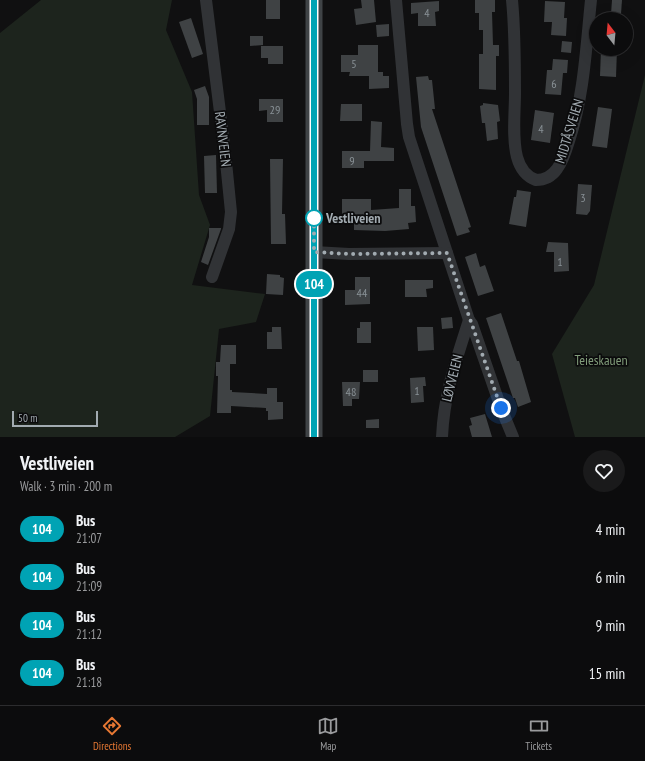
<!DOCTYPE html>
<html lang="en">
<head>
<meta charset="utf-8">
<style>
	:root { --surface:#0c0c0d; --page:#1a1a1b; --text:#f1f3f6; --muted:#9a9b9d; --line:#2c2c2e; --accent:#e77833 }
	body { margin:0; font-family:"PT Sans Narrow",sans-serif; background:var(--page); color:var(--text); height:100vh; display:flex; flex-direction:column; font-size:15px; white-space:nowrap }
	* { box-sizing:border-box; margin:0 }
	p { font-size:13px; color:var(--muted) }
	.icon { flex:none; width:22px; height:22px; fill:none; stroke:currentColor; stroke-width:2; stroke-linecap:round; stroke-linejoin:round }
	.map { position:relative; height:437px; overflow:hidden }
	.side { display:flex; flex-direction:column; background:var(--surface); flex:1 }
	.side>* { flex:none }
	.badge { padding:0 8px; border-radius:13px; font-size:14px; line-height:26px }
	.needle { width:26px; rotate:344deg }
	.controls { position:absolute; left:589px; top:12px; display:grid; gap:8px }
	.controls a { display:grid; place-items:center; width:44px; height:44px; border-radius:50%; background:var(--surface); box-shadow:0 4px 16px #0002,0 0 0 1px var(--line); font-size:20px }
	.scale { position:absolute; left:12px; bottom:10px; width:86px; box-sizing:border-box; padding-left:4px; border:2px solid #a2abb1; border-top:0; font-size:11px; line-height:14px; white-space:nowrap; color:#a2abb1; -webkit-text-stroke:3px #0b0b0c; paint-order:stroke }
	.you { position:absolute; width:20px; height:20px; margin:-10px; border:3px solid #fff; border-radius:50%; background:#1a73e8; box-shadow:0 0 0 6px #1a73e833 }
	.map>.badge { position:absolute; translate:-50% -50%; box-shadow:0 0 0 2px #fff }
	.round { display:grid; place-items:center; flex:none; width:42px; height:42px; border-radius:21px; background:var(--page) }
	.head { display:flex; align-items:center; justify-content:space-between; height:68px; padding:0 20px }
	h1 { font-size:19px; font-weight:700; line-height:30px }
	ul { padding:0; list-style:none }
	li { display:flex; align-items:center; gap:12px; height:48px; padding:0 20px }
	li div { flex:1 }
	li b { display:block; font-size:15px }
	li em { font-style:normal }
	li .badge { min-width:44px; font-weight:700; text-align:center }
	.tabs { display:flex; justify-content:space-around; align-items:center; height:56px; border-top:1px solid var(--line); background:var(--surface); font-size:11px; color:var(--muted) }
	.tabs a { display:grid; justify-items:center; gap:2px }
	.tabs .current { color:var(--accent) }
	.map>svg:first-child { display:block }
	.green { fill:#1d241d }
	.building { fill:#3f4244 }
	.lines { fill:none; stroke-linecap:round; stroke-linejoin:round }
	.minor { stroke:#313336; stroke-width:12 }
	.secondary { stroke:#3f4346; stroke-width:17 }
	.line-casing { stroke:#fff; stroke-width:9 }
	.line { stroke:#00a3b4; stroke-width:6 }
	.walk { stroke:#a2abb1; stroke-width:4; stroke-dasharray:0 7.2 }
	.stop-dot { fill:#fff; stroke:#00a3b4; stroke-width:2 }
	.labels { text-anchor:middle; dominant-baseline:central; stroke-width:3.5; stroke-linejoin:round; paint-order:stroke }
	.number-label { font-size:12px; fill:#899196 }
	.street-label { font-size:14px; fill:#a2abb1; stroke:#0b0b0c }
	.stop-label { font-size:14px; font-weight:bold; fill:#a2abb1; stroke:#0b0b0c; text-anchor:start }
	.park-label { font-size:14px; fill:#819c7a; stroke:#0b0b0c }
</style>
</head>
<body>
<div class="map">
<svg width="645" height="437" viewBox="0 0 645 437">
	<rect width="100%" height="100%" fill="#101011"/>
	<g class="green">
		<polygon points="41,0 172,0 166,30 192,92 199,195 210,225 192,285 265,294 256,322 219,329 210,416 175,437 0,437 0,33"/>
		<polygon points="645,75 645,437 575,437 552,354 594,285"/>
	</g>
	<g class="building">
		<rect x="266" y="0" width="14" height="19"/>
		<polygon points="361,0 374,0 376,22 356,25 354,9 362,8"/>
		<polygon points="475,0 495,0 495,12 492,12 493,45 499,45 499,56 496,56 496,90 479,89 479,54 483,54 483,30 479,30 479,13 475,13"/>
		<polygon points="612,0 622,0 621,14 611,14"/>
		<polygon points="439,1 439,11 435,12 436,26 418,26 418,13 411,14 411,3"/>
		<polygon points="545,1 565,2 564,18 567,18 566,36 551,35 552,22 544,22"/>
		<polygon points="191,18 203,54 192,58 179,22"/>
		<polygon points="389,24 389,36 377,37 376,25"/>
		<polygon points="250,36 263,36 263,45 250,46"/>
		<polygon points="562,41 572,42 571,53 561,52"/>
		<polygon points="358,45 378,45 378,72 383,72 383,76 389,76 389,88 369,89 369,76 349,76 350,72 341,72 341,55 358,55"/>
		<polygon points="261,46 283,46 283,64 268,64 268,58 261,58"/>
		<polygon points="601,49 617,49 616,77 600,76"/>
		<polygon points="553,59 568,60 567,73 563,73 561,95 545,94 547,70 552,70"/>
		<polygon points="428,76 429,80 432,80 435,109 432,109 471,227 468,228 470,232 457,236 421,127 416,77"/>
		<polygon points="205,86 209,97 209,125 197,125 197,99 194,90"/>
		<polygon points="259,99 283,99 283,122 267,122 267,110 259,111"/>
		<polygon points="483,103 498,105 500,121 497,122 498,139 487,141 485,123 482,123 480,106 483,105"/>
		<polygon points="341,104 362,104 362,121 340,121"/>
		<polygon points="598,107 612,109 607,148 592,146"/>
		<polygon points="535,110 554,113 550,143 531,140"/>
		<polygon points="371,121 382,122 381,147 394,148 394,161 364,161 364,168 342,168 342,151 370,151"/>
		<polygon points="216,155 217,193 205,193 204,156"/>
		<polygon points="270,159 283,159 282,214 285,214 286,244 271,244"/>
		<polygon points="578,184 592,185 590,211 587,215 576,214"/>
		<polygon points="399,189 411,189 411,206 415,206 416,222 408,223 409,229 385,231 354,230 354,214 342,214 342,199 371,199 371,210 399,208"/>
		<polygon points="517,190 531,192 526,227 509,224 514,197 516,197"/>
		<polygon points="209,228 221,228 221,229 208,265 201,262 209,237"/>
		<polygon points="548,242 568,243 569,271 554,272 554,252 546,252"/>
		<polygon points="476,253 480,267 485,265 494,291 478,296 465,257"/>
		<polygon points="267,274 280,275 280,277 284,278 283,295 266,294"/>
		<polygon points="355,277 370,277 370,304 345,305 345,290 355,290"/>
		<polygon points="405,280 433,280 433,288 426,289 427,297 405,297"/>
		<polygon points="501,313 517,361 519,361 531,402 518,407 515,398 513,398 486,318"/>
		<polygon points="452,317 453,328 442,329 441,318"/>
		<polygon points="360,322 371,322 371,343 357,343 357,328 360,328"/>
		<polygon points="272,327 281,327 282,349 267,349 267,332 272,332"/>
		<polygon points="417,327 433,327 434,350 418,351"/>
		<polygon points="221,345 236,345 236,364 230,364 230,390 232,390 232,392 267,394 267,388 277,388 277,402 283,402 283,419 268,420 268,411 266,411 266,408 231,406 231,413 217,413 218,376 216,376 216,362 220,362"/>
		<rect x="363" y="370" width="15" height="12"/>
		<polygon points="425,377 426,386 423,386 424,402 411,403 410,378"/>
		<polygon points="342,382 360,382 359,399 352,399 352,406 343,406"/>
		<polygon points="485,414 492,437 472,437 469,426 472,425 470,418"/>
		<polygon points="379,419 379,428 366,428 366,420"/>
	</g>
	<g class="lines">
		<g class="minor">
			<polyline points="206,0 225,152 231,212 229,229 212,277"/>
			<polyline points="396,0 407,124 409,137 469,320 472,324 501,408 513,437"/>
			<path d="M512 0C515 31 515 62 515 93 515 113 512 137 517 157 520 168 525 176 536 180 545 180 552 176 557 169 563 161 566 151 569 141 584 96 586 48 591 0"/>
			<polyline points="314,252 349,254 447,253"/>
			<path d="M442 437C444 393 456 361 469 320"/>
		</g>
		<polyline class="secondary" points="314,0 314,437"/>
	</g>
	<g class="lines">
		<g class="line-casing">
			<polyline id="line" points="314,0 314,437"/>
		</g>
		<use href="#line" class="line"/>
		<polyline class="walk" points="314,218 314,215 314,252 349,254 447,253 501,408"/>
	</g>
	<circle class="stop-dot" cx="314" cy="218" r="8"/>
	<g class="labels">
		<g class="number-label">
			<text x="427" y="12">4</text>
			<text x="354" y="63">5</text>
			<text x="554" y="83">6</text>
			<text x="275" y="109">29</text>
			<text x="541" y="128">4</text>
			<text x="352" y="160">9</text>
			<text x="583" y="197">3</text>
			<text x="560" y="261">1</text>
			<text x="362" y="292">44</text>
			<text x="417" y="390">1</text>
			<text x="351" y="391">48</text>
		</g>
		<g class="street-label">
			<text transform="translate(569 131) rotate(-73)">MIDTÅSVEIEN</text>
			<text transform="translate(223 139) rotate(83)">RAVNVEIEN</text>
			<text transform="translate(452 378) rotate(-76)">LØVVEIEN</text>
		</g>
		<g class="stop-label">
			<text x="326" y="218">Vestliveien</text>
		</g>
		<g class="park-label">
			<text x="601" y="360">Teieskauen</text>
		</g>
	</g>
</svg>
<div class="controls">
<a><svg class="needle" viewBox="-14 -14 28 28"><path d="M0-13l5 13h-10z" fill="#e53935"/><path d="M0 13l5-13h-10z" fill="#9a9b9d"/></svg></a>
</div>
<div class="scale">50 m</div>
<div class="you" style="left:501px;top:408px"></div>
<b class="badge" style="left:314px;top:284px;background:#00a3b4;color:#fff">104</b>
</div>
<section class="side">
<div class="head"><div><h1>Vestliveien</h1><p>Walk · 3 min · 200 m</p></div><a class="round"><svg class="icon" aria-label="heart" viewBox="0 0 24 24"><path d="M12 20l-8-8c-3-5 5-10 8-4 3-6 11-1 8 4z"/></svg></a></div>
<ul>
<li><span class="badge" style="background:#00a3b4;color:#fff">104</span><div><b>Bus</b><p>21:07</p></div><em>4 min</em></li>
<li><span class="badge" style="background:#00a3b4;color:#fff">104</span><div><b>Bus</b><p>21:09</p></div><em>6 min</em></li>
<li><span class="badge" style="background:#00a3b4;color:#fff">104</span><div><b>Bus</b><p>21:12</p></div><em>9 min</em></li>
<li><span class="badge" style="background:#00a3b4;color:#fff">104</span><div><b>Bus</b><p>21:18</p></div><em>15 min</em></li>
</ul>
</section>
<nav class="tabs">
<a class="current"><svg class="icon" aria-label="directions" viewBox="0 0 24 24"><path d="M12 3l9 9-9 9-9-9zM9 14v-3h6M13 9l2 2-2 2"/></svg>Directions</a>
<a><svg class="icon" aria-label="map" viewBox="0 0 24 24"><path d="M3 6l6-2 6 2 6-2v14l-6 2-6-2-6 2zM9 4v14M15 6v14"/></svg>Map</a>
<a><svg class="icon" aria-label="tickets" viewBox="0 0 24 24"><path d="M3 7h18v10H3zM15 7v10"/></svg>Tickets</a>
</nav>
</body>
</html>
